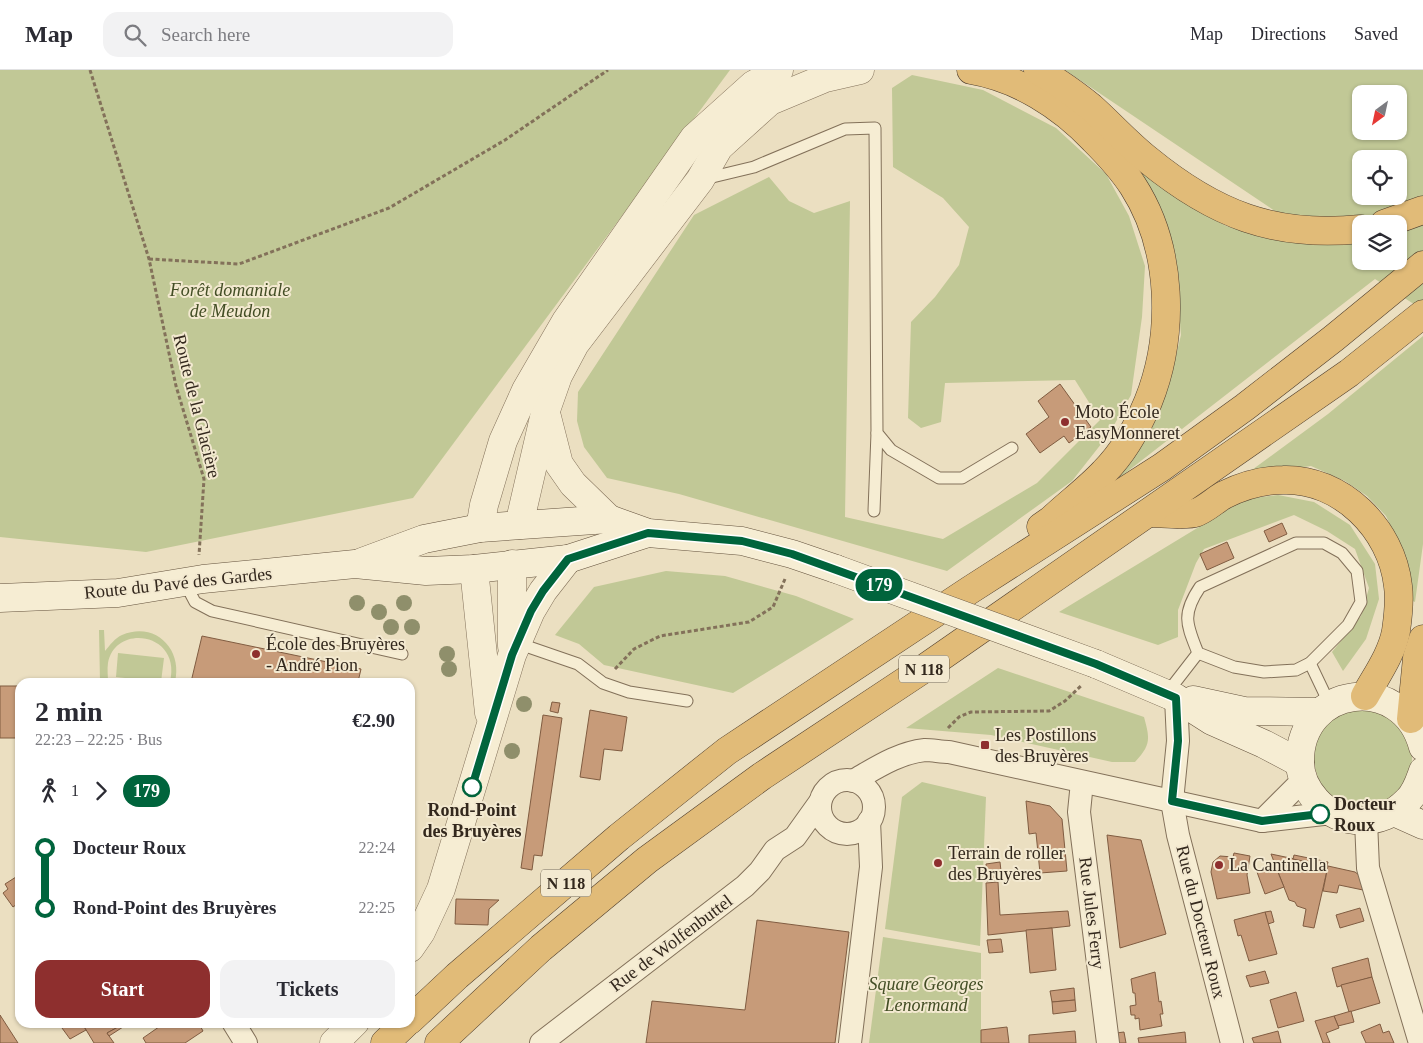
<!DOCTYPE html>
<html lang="en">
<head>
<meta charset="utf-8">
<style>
	:root { --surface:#fff; --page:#f2f2f3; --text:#2b2b33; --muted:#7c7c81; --line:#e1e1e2; --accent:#8e2f2e }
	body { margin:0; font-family:"Times New Roman",serif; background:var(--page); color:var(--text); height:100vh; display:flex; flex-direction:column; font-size:19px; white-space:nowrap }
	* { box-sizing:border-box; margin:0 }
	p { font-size:16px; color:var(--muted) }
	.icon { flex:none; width:28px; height:28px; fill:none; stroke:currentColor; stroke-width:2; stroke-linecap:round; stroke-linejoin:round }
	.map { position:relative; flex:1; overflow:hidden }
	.drawer { position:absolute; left:15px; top:608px; width:400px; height:350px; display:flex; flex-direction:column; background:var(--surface); border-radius:15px; box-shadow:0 1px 4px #0004 }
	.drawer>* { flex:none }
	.badge { padding:0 10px; border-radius:16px; font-size:18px; line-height:32px }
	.needle { width:32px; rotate:213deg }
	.fabs { position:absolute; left:1352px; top:15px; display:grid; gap:10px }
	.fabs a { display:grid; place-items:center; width:55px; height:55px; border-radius:10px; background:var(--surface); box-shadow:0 1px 4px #0004; font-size:25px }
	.map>.badge { position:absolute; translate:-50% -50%; box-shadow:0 0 0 2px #fff }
	.legs { display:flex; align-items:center; gap:8px; height:55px; padding:0 20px; font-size:16px }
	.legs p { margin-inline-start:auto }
	.head { display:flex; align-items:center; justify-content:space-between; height:85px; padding:0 20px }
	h1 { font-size:28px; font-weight:600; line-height:38px }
	.primary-button { display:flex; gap:10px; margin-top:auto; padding:10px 20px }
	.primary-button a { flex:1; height:58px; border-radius:15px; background:var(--accent); color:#fff; font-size:20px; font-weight:600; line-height:58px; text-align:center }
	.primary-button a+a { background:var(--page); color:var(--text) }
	ul { padding:0 20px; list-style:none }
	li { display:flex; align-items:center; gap:18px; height:60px; font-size:19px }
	li i { display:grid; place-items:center; width:8px; height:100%; margin:0 6px; background:currentColor }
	li i::after { content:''; width:12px; height:12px; margin:-6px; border:4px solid; border-radius:50%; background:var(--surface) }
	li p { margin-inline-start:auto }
	li:first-child i { background:linear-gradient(#0000 50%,currentColor 0) }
	li:last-child i { background:linear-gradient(currentColor 50%,#0000 0) }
	header { display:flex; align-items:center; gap:30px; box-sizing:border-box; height:70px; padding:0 25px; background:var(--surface); border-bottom:1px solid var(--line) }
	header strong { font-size:24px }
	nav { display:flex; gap:28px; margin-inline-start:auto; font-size:18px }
	.search { width:350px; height:45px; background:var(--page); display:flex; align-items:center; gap:12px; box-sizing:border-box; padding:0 18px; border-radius:15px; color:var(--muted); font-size:19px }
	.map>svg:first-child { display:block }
	.green { fill:#c1c896; fill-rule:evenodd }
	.building { fill:#c79b79; stroke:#805c41 }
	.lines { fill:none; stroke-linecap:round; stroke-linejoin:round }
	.service-casing { stroke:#83715a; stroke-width:13 }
	.minor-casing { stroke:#83715a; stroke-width:24 }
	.tertiary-casing { stroke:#83715a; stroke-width:29 }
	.secondary-casing { stroke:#64523d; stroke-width:29 }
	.trunk-casing { stroke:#513f2e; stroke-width:29 }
	.path { stroke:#83715a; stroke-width:3; stroke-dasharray:4 2.5; stroke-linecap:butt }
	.service { stroke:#f6edd3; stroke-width:11 }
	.minor { stroke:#f6edd3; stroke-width:22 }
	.tertiary { stroke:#f6edd3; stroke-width:28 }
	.secondary { stroke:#f6edd3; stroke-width:28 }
	.trunk { stroke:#e1bb78; stroke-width:28 }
	.secondary-bridge-casing { stroke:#64523d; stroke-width:29; stroke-linecap:butt }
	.secondary-bridge { stroke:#f6edd3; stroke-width:28 }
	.tree { fill:#8f8f6b }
	.line-1-casing { stroke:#fff; stroke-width:11 }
	.line-1 { stroke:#00643c; stroke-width:8 }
	.poi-dot { fill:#8e2f2e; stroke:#f3e9d0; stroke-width:2 }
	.stop-1-dot { fill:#fff; stroke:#00643c; stroke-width:2.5 }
	.labels { text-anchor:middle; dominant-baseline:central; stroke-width:4; stroke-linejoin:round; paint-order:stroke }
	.shield { fill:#f3e9d0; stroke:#6d6253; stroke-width:1 }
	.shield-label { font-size:16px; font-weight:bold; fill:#33281d }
	.park-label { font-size:18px; font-style:italic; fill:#434e25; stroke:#f3e9d0 }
	.street-label { font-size:18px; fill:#33281d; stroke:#f3e9d0 }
	.poi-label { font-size:18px; fill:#33281d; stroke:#f3e9d0; text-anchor:start }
	.stop-label { font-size:18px; font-weight:bold; fill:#33281d; stroke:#f3e9d0; text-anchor:start }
</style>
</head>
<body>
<header>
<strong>Map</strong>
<div class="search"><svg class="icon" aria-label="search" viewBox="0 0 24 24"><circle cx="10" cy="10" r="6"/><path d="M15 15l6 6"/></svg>Search here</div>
<nav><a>Map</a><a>Directions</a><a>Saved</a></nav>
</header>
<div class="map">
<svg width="1423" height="973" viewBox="0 0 1423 973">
	<rect width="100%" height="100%" fill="#ebdfc1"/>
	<g class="green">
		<polygon points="0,0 730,0 413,428 146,482 0,467"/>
		<path d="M1065 0H1423V240L1375 209 1119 408 1121 401 1151 361 1170 310 1181 265 1175 198 1130 92 1173 124 1226 156 1278 170 1324 174ZM1361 24H1399V61H1361ZM1361 89H1399V126H1361ZM1361 154H1399V191H1361Z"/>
		<polygon points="912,5 983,20 1056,58 1106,104 1129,146 1145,196 1142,247 1131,325 1109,364 1072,411 947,501 679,424 607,408 584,377 577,351 578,322 694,145 769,107 789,131 814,143 850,131 845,447 943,469 1037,413 1100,350 1075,310 945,313 941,352 921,358 908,348 911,252 935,227 959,195 969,157 943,128 893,97 892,18"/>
		<polygon points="1423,266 1423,474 1415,532 1408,529 1404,484 1386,446 1367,426 1345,411 1311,396 1245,405 1328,344"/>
		<polygon points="1278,425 1314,432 1350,455 1375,494 1379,529 1366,569 1343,601 1332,582 1361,546 1369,518 1355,479 1327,461 1294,445 1204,479 1196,493 1178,540 1178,567 1158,575 1059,542 1245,429"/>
		<polygon points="666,501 725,506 796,526 854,549 733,623 604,595 579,574 555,565 594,517"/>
		<path d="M99 560H104L105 581C110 575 115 568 122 565 155 551 183 579 175 612H170C182 562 115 553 108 593 107 599 108 606 108 612H100Z"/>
		<polygon points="118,583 164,588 161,612 116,607"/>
		<path d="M998 598 1144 647C1150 669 1151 675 1135 692H1112L991 665 906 658Z"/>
		<circle cx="1363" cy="688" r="49"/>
		<polygon points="922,712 986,727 980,876 885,859 902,727"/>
		<polygon points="883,867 981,883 981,973 869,973"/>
	</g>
	<g class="building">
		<polygon points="1060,314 1091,357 1069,373 1064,366 1040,383 1026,364 1049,347 1038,331"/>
		<polygon points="1282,453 1287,464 1269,472 1264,461"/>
		<polygon points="1227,472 1234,488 1207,500 1200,484"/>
		<polygon points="202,566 361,599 358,612 191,612"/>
		<rect x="0" y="616" width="20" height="52"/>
		<polygon points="552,632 560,633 558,643 550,641"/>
		<polygon points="590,640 627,647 622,681 604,679 600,710 580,707"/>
		<polygon points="543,645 562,648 542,786 534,785 532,800 521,798"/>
		<polygon points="1026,731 1050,736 1062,749 1067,801 1040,803 1036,763 1029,764"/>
		<polygon points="1107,765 1141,770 1166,864 1120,878"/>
		<polygon points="1234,783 1250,786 1247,805 1250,823 1217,829 1211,802 1213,792 1220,786 1233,787"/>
		<polygon points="1271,784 1328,796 1314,858 1303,856 1306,839 1297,836 1295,832 1289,830"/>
		<polygon points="1294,785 1328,792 1327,796 1293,789"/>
		<polygon points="1000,792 1002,810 987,811 986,794"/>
		<polygon points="1275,795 1284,817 1265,824 1257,802"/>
		<polygon points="1328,796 1355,802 1359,805 1363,820 1339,815 1337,823 1323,821"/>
		<polygon points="16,807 20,813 20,832 13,837 3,823 8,819 5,814"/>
		<polygon points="998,812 1000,845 1068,841 1070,856 988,865 986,813"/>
		<polygon points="456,829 499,830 489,839 488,855 455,854"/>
		<polygon points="1360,838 1364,851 1340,858 1336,845"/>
		<polygon points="1271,841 1274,852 1268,854 1265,842"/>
		<polygon points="1265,842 1277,884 1249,891 1241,865 1238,866 1234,850"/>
		<polygon points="757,850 849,862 835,973 646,973 652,931 745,940"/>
		<polygon points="1052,858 1056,900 1030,903 1026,860"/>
		<polygon points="1001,869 1003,882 989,883 987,870"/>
		<polygon points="1368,888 1372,907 1337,917 1332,898"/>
		<polygon points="1265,901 1269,913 1250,917 1246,906"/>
		<polygon points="1155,902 1159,932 1161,931 1163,944 1160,944 1162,956 1140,960 1139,948 1135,949 1135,945 1131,945 1130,936 1136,935 1135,923 1133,923 1131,909"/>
		<polygon points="1372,907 1380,933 1349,942 1341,915"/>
		<polygon points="1074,918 1075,930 1052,932 1050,921"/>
		<polygon points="1296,922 1304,951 1278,958 1270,930"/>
		<polygon points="1075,930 1076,941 1053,944 1052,932"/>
		<polygon points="1351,941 1354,952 1338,956 1334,946"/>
		<polygon points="0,945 18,973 0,973"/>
		<polygon points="1334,946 1339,958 1326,963 1330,973 1323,973 1315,951"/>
		<polygon points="70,952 81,952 86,960 70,969 62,958"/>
		<polygon points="83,952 115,952 118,957 107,963 114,973 94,973 82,953"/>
		<polygon points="115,952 120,952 123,957 109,966 107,963 118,957"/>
		<polygon points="166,952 198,952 203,961 185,973 146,973 143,968"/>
		<polygon points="1380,954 1383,963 1389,961 1394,973 1366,973 1361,962"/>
		<polygon points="1007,957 1009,973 981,973 981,960"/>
		<polygon points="1075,961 1076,973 1029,973 1029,965"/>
		<polygon points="1278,961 1281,973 1254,973 1252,968"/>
		<polygon points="1124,962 1126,973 1117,973 1116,963"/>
		<polygon points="1185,962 1186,973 1139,973 1138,968"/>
	</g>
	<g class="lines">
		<g class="service-casing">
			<g id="service">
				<polyline points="704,109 754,97 845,59 875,58 877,363 891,380 939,408 962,408 1012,378"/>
				<polyline points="874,441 877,363"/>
				<path d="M1296 473H1324L1342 483 1357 501 1361 532 1348 555 1310 593 1296 600 1264 602 1234 597 1198 583C1187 555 1181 545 1200 517Z"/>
				<polyline points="185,513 195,532 212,541 402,584"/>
				<polyline points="517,573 578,594 603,613 629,622 687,631"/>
				<polyline points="1310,593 1330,635"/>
				<polyline points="1167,623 1198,583"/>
			</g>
		</g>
		<g class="minor-casing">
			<g id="minor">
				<polyline points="1176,628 1178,671 1172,731 1178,765 1232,973"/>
				<circle cx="847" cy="737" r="27"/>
				<path d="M853 711C876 698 898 683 925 680 933 680 941 682 949 682L1262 751 1332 743"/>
				<polyline points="1082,712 1079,742 1108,973"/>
				<polyline points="1262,751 1303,710"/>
				<polyline points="1366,751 1368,798 1420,973"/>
				<polyline points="233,952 246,973"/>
				<polyline points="541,973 745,816 760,801 775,780 795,767 820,732"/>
				<polyline points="850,973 871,797 869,751"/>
			</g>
		</g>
		<g class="tertiary-casing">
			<g id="tertiary">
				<polyline points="547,347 559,394 573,414 609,449"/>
				<polyline points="519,455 545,343 558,306 575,274 700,110 719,77 770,31 825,8 860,0"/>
				<polyline points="480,458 484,435 503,371 526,320 566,251 694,68 753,15 779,0"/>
				<polyline points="474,499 489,643"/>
				<polyline points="512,576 512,494"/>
				<polyline points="410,878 421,862 441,819 512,585 531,541 543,521 568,489"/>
				<polyline points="334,973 355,952"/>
			</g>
		</g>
		<g class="secondary-casing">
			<g id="secondary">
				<polyline points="362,492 424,469 480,458 609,449 648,463 742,471 792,484 836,499"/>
				<polyline points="0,528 118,523 203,509 355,494 426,501 474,499 568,489 648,463"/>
				<polyline points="1096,594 1176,628 1212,651 1264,674 1300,693"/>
				<polyline points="1193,630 1244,641 1320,642"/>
				<path d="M1423 677C1403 601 1299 615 1300 692 1300 706 1307 720 1316 730 1340 757 1382 757 1407 731 1416 723 1419 712 1423 701"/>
				<polyline points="1394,742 1423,755"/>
			</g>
		</g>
		<g class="trunk-casing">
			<g id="trunk">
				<path d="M971 0C1018 8 1061 35 1094 70 1108 84 1122 99 1133 116 1173 178 1175 265 1148 332 1138 356 1123 383 1104 402 1088 419 1068 434 1051 450L1041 457"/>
				<path d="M1038 0C1056 11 1074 23 1091 37 1110 54 1127 73 1147 89 1214 144 1274 168 1361 159"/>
				<polyline points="1384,154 1423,140"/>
				<path d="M1150 443C1160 443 1187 446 1195 443 1205 440 1215 430 1224 425 1242 416 1263 410 1283 410 1341 408 1392 459 1398 516 1400 530 1398 547 1396 561 1392 584 1376 606 1365 626"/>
				<polyline points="1411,649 1417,588 1423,569"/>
				<polyline points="410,950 457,906 619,767 727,681 970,520 1162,397 1245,337 1334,268 1423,195"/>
				<polyline points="385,973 407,952"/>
				<polyline points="439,973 541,878 647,790 762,706 922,600 1349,303 1423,244"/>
			</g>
		</g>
		<g class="path">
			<polyline points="90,0 149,189 176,316 204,409 199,485"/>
			<polyline points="149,189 239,194 389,138 505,70 608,0"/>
			<polyline points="615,599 634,579 660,566 749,552 773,537 785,509"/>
			<polyline points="948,658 959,647 971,642 1049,641 1065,631 1082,615"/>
		</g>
		<use href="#service" class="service"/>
		<use href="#minor" class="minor"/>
		<use href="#tertiary" class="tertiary"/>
		<use href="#secondary" class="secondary"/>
		<use href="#trunk" class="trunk"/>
		<g class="secondary-bridge-casing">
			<polyline id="secondary-bridge" points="836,499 1096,594"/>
		</g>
		<use href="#secondary-bridge" class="secondary-bridge"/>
	</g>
	<g class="tree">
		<circle cx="357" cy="533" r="8"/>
		<circle cx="404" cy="533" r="8"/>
		<circle cx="379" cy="542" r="8"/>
		<circle cx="391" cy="557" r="8"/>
		<circle cx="412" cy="557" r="8"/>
		<circle cx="447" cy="584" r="8"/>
		<circle cx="449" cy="599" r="8"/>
		<circle cx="524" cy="634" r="8"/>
		<circle cx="512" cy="681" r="8"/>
	</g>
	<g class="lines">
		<g class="line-1-casing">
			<polyline id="line-1" points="472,717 512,585 531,541 543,521 568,489 648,463 742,471 792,484 1096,594 1176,628 1178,671 1172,731 1262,751 1320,744"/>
		</g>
		<use href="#line-1" class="line-1"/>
	</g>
	<g class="poi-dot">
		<circle cx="1065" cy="352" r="5"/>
		<circle cx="256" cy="584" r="5"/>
		<rect x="980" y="670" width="10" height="10" rx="2.5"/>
		<circle cx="938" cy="793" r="5"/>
		<circle cx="1219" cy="795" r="5"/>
	</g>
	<g class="stop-1-dot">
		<circle cx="472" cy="717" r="9"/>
		<circle cx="1320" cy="744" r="9"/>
	</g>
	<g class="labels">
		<g class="shield">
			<rect x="899" y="585.5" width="50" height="27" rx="4"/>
			<rect x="541" y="799.5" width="50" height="27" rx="4"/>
		</g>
		<g class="shield-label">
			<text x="924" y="599">N 118</text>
			<text x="566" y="813">N 118</text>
		</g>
		<g class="park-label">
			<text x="230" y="220">Forêt domaniale<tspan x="230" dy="21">de Meudon</tspan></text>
			<text x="926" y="914">Square Georges<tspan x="926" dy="21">Lenormand</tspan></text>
		</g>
		<g class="street-label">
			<text transform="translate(197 336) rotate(76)">Route de la Glacière</text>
			<text transform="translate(178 513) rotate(-6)">Route du Pavé des Gardes</text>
			<text transform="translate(1092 843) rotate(83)">Rue Jules Ferry</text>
			<text transform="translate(1201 852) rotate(76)">Rue du Docteur Roux</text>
			<text transform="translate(671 873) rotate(-37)">Rue de Wolfenbuttel</text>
		</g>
		<g class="poi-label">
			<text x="1075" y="342">Moto École<tspan x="1075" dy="21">EasyMonneret</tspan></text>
			<text x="266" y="574">École des Bruyères<tspan x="266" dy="21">- André Pion</tspan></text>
			<text x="995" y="665">Les Postillons<tspan x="995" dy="21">des Bruyères</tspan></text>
			<text x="948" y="783">Terrain de roller<tspan x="948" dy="21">des Bruyères</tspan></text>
			<text x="1229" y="795">La Cantinella</text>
		</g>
		<g class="stop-label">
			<text x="1334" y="734">Docteur<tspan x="1334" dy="21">Roux</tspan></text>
			<text x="472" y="740" text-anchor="middle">Rond-Point<tspan x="472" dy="21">des Bruyères</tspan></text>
		</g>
	</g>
</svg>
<div class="fabs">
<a><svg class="needle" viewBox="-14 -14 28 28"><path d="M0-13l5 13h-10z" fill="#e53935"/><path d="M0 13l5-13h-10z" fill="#7c7c81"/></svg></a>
<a><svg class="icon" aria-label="locate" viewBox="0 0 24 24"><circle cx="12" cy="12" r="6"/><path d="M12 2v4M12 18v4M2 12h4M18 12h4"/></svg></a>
<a><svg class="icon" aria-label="layers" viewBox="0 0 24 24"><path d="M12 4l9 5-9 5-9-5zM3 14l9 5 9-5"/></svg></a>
</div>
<b class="badge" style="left:879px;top:515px;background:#00643c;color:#fff">179</b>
<section class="drawer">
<div class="head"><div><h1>2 min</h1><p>22:23 – 22:25 · Bus</p></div><b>€2.90</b></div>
<div class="legs"><svg class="icon" aria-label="walk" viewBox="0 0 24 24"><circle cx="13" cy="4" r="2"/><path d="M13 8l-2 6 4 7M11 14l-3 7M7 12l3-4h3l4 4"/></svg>1<svg class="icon" aria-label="forward" viewBox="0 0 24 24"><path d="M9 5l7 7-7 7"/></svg><b class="badge" style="background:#00643c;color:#fff">179</b></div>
<ul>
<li><i style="color:#00643c"></i><b>Docteur Roux</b><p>22:24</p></li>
<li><i style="color:#00643c"></i><b>Rond-Point des Bruyères</b><p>22:25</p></li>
</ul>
<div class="primary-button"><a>Start</a><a>Tickets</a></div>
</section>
</div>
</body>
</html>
